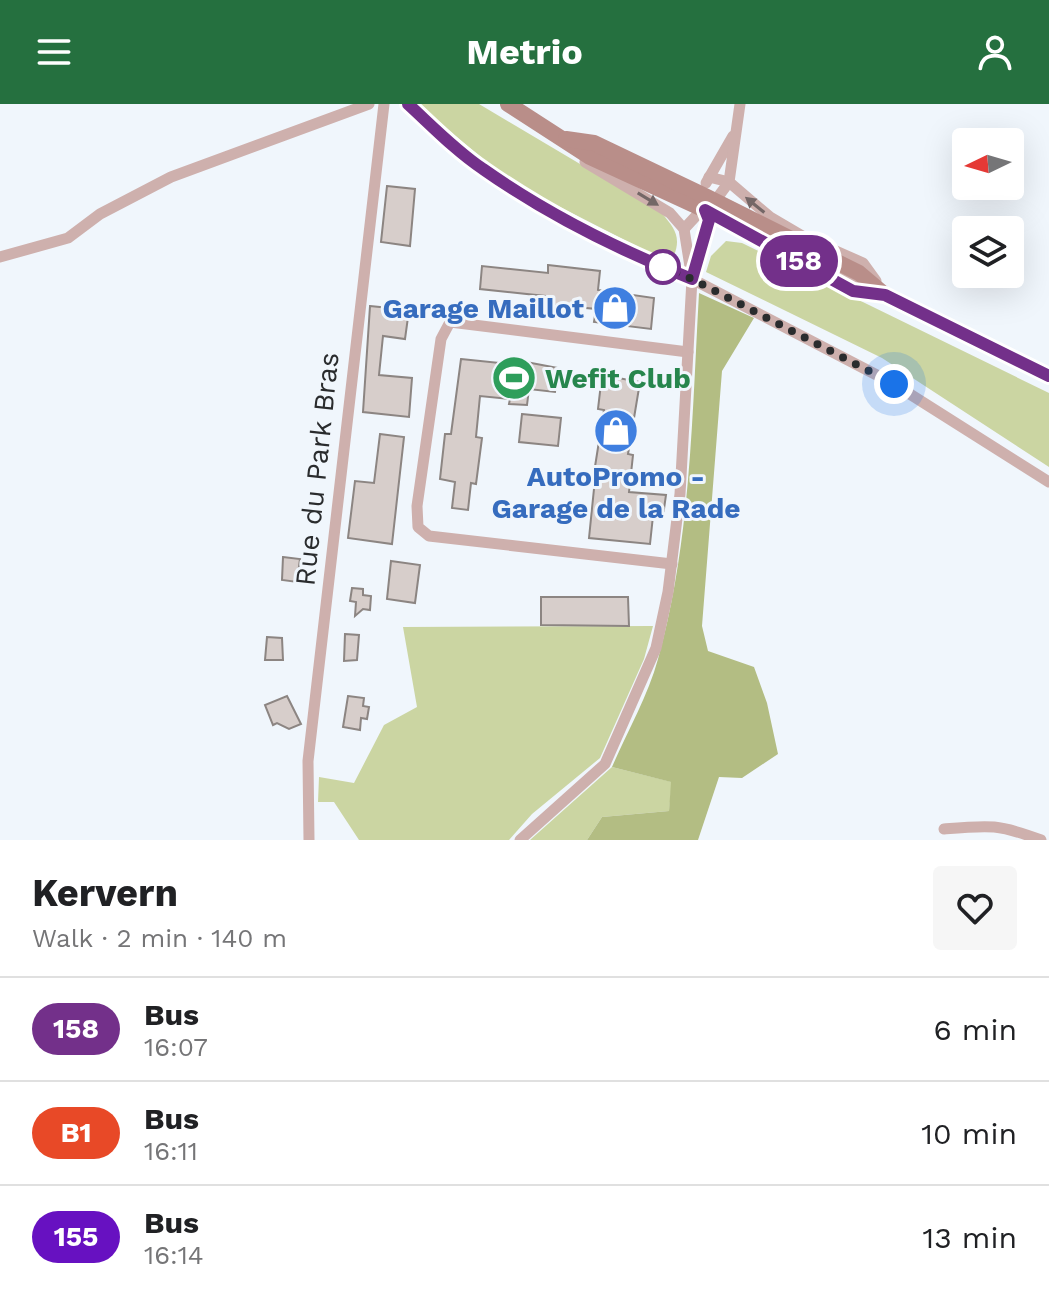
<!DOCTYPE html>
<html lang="en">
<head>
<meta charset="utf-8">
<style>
	:root { --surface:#fff; --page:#f6f6f6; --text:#202124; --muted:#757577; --line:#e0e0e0; --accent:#25703f }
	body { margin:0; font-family:"Work Sans",sans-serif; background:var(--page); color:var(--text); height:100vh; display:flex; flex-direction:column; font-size:30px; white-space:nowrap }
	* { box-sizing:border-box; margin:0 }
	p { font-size:26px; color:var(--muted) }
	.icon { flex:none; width:44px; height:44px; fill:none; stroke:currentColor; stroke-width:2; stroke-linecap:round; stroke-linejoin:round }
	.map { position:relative; height:736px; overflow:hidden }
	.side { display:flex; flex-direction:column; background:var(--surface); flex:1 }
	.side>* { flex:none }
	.badge { padding:0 16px; border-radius:26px; font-size:28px; line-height:52px }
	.needle { width:52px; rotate:265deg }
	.buttons { position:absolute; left:952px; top:24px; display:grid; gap:16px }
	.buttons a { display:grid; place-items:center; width:72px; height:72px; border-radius:8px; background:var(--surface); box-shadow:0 8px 32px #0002; font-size:40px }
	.you { position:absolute; width:40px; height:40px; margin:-20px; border:6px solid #fff; border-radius:50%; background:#1a73e8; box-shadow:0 0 0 12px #1a73e833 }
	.map>.badge { position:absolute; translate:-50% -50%; box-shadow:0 0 0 4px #fff }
	.round { display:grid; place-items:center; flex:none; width:84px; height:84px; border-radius:8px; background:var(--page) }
	.head { display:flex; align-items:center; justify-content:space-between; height:136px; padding:0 32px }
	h1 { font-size:38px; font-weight:700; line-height:60px }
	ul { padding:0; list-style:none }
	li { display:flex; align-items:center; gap:24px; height:104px; padding:0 32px; border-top:2px solid var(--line) }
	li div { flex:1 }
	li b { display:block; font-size:30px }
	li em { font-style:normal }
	li .badge { min-width:88px; font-weight:700; text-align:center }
	header { display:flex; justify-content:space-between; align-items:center; height:104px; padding:0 32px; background:var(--accent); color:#fff; font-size:36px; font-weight:700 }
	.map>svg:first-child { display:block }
	.green { fill:#cbd5a2 }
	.forest { fill:#b3bd83 }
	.building { fill:#d7cecb; stroke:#8c8582; stroke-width:2 }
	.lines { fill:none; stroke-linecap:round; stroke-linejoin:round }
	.street { stroke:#ceb0ad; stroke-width:11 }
	.secondary { stroke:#b98e89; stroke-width:16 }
	.oneway { fill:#746767 }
	.line-casing { stroke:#fff; stroke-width:18 }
	.line { stroke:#73308a; stroke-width:12 }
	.walk { stroke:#2a2c2e; stroke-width:8; stroke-dasharray:0 14.4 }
	.stop-dot { fill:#fff; stroke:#73308a; stroke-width:4 }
	.labels { text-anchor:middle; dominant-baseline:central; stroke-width:6; stroke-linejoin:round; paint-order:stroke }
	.shop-label { font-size:28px; font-weight:bold; fill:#366cbe; stroke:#f0f6fc; text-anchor:end }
	.leisure-label { font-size:28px; font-weight:bold; fill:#27864d; stroke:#f0f6fc; text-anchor:start }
	.street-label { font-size:28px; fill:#2a2c2e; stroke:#f0f6fc }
</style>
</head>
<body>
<header><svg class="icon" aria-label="menu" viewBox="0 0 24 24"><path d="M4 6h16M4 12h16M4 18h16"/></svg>Metrio<svg class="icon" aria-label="person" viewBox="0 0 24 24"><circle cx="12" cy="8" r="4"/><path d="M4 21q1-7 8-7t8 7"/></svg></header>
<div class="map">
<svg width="1049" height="736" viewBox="0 0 1049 736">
	<rect width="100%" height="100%" fill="#f0f6fc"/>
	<g class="green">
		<path d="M417 0H479L661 108C675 125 682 133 673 154H660L511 78Z"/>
		<polygon points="726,137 742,139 1049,289 1049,363 882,254 706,168 711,152"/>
		<polygon points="653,522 644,555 600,654 532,710 509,736 359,736 334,698 318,698 319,673 354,679 384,621 417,603 403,523"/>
		<polygon points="612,663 672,678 669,707 602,713 587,736 530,736"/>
	</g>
	<path class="forest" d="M699 189 754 214 722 267 702 522 708 547 754 563 767 599 778 650 742 674 719 673 698 736H587L602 713 669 707 671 678 612 663C627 628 648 592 658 555 691 436 692 312 699 189Z"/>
	<g class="building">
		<polygon points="387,82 415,85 410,142 381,138"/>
		<polygon points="548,161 600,167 598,186 654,194 651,225 594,218 596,205 544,200 545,192 480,185 482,162 548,169"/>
		<polygon points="370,202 409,206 405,235 383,232 379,271 412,274 409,313 363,308"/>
		<polygon points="461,255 509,260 510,255 558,264 555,288 529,285 527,301 509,300 510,295 480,292 476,333 482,334 476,380 471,379 468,406 452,404 455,378 440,375 445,330 451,330"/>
		<polygon points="602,271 640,278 628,350 633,351 629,388 666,391 663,412 653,412 650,440 589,434 595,375 593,375 604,306 598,305"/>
		<polygon points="522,310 561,314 558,342 519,338"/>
		<polygon points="380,330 404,333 392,440 348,434 355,377 374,379"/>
		<polygon points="283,453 300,455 297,478 282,476"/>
		<polygon points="391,457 420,461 415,499 387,495"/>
		<polygon points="352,484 363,485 363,491 371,492 370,506 363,505 355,512 356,498 350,497"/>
		<polygon points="541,493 628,493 629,522 541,521"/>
		<polygon points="345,530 359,531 357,556 344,557"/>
		<polygon points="267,533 282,534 283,556 265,556"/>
		<polygon points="287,592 301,620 289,625 277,619 273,621 265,601"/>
		<polygon points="348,592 364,594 363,602 369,603 367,615 361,614 360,626 343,623"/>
	</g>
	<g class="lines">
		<g class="street">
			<polyline points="408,0 480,63 532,98 614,140 692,175 894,280 1049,378"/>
			<polyline points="709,73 729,78 770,113 804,133 863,159 876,177"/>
			<polyline points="706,79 733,32"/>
			<polyline points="684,125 707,100 715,97 729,78 740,0"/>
			<polyline points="790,143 870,184"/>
			<polyline points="0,153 68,134 100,110 171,73 369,0"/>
			<polyline points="693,170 709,116 705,107"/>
			<polyline points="672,460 429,432 418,423 417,402 441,235 450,218 688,248"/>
			<path d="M944 725C990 721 998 720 1041 736"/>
			<polyline points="309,736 308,657 384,0"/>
			<polyline points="520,736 605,660 656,544 668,488 680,390 692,175 684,125 670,109 585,58"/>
		</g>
		<g class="secondary">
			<polyline points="508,0 590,53 705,106 853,187 883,191"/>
			<polyline points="566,35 594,39 705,92 859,169 885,191 1049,272"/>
		</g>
	</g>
	<defs><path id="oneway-solid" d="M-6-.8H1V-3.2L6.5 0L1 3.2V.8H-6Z" transform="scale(2)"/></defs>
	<g class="oneway">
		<use href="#oneway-solid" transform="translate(648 95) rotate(31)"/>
		<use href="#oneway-solid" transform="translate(755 101) rotate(-141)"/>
	</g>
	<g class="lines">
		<g class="line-casing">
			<path id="line" d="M408 0C432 22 456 47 483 65 547 110 619 146 692 175L709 116 705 106 853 187 885 191 1049 272"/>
		</g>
		<use href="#line" class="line"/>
		<polyline class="walk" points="663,163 692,175 894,280"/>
	</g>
	<defs>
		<g id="shop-disc" transform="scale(2.3)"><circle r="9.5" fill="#3f7fe0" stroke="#f0f6fc"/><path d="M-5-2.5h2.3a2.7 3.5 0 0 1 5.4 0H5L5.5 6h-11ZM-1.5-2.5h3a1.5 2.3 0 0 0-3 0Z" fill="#fff"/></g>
		<g id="stadium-disc" transform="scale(2.3)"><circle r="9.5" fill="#2e9e5b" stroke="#f0f6fc"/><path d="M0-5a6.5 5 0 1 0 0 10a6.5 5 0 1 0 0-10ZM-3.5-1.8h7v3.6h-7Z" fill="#fff"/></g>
	</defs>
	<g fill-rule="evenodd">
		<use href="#shop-disc" x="615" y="204"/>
		<use href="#stadium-disc" x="514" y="274"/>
		<use href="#shop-disc" x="616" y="327"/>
	</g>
	<circle class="stop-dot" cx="663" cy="163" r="16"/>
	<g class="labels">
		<g class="shop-label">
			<text x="584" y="204">Garage Maillot</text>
			<text x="616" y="372" text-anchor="middle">AutoPromo -<tspan x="616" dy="32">Garage de la Rade</tspan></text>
		</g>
		<g class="leisure-label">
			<text x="545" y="274">Wefit Club</text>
		</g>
		<g class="street-label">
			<text transform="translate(317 365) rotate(-84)">Rue du Park Bras</text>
		</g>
	</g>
</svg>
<div class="buttons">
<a><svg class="needle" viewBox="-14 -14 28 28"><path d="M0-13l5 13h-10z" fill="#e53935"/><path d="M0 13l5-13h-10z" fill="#757577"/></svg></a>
<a><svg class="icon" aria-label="layers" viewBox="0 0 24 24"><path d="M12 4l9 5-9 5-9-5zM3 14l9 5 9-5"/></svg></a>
</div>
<div class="you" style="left:894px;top:280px"></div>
<b class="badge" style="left:799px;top:157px;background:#73308a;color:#fff">158</b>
</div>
<section class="side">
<div class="head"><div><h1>Kervern</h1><p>Walk · 2 min · 140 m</p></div><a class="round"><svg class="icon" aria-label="heart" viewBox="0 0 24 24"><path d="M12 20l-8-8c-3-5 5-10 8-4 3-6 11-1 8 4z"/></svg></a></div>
<ul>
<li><span class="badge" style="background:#73308a;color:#fff">158</span><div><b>Bus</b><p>16:07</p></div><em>6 min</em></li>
<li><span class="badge" style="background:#e84927;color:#fff">B1</span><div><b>Bus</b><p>16:11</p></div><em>10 min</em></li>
<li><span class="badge" style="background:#6711c1;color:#fff">155</span><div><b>Bus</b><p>16:14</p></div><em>13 min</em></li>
</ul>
</section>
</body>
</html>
